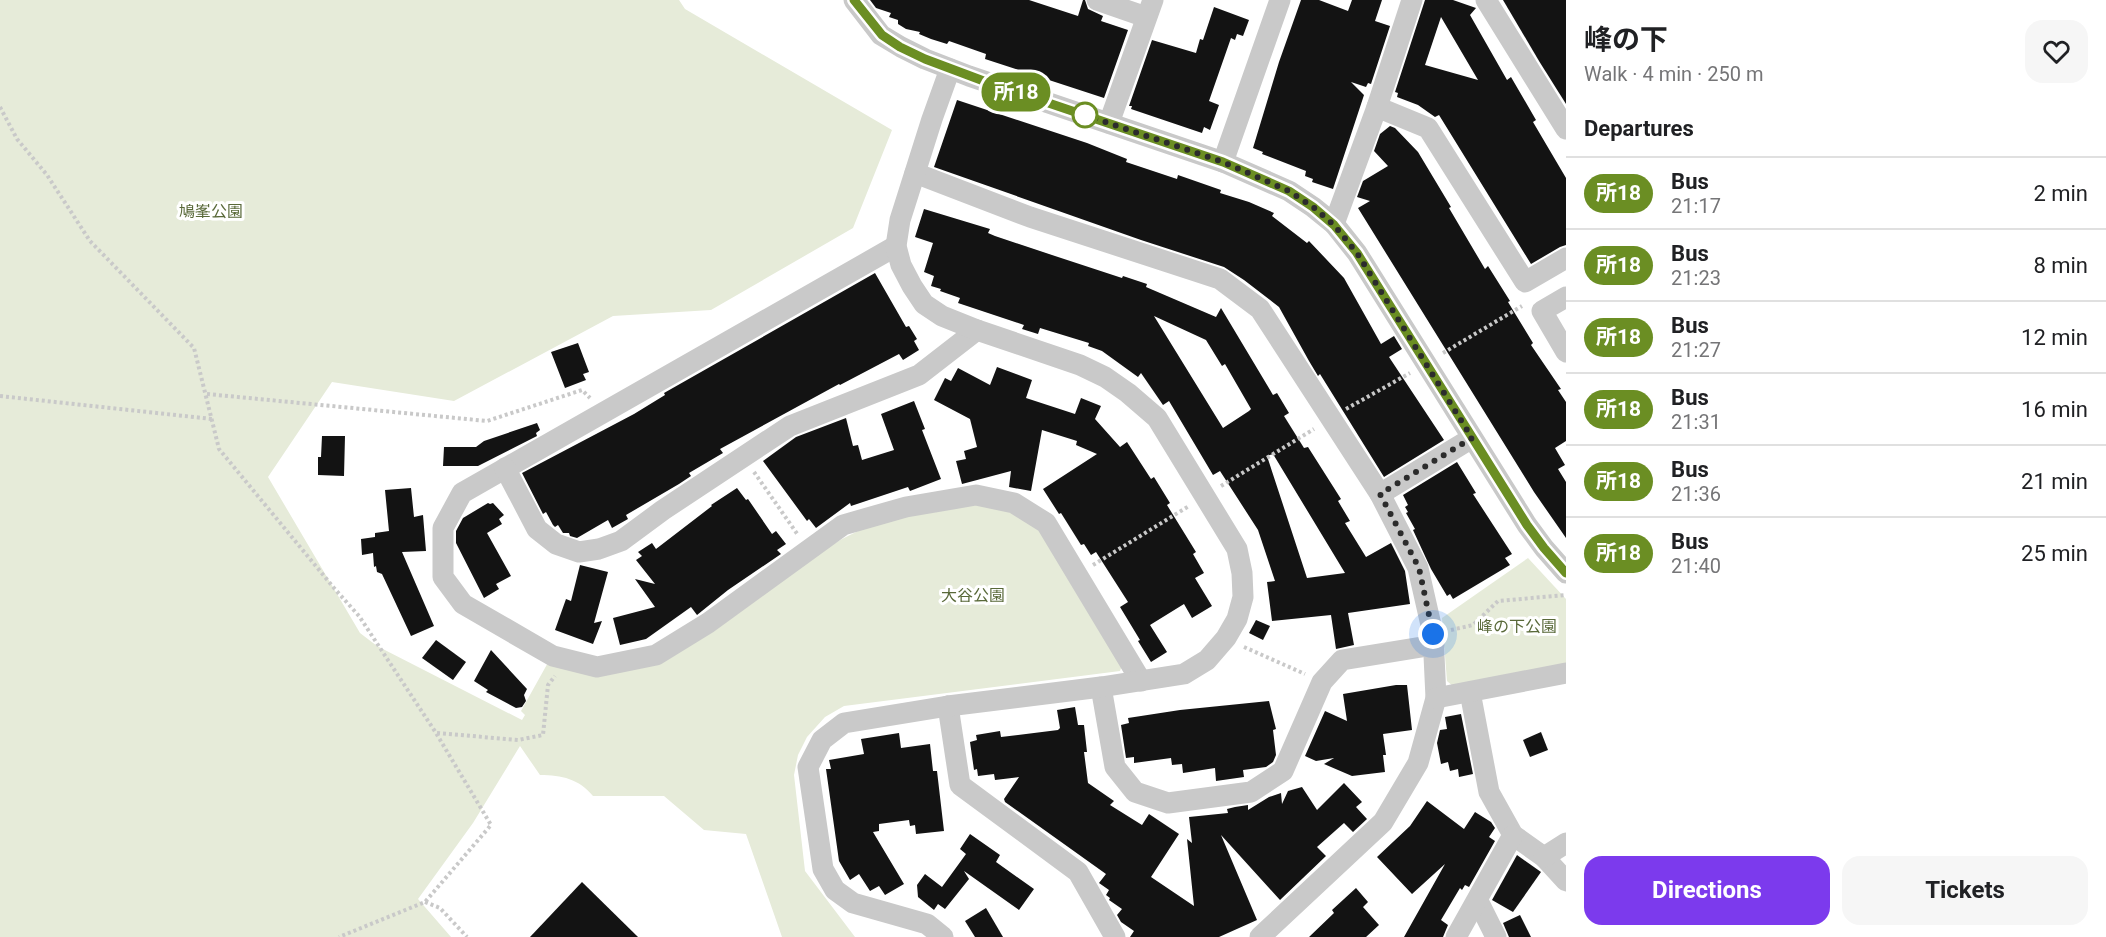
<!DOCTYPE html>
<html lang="en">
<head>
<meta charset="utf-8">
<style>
	:root { --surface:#fff; --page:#f6f6f6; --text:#202124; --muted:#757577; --line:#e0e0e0; --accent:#7c3aed }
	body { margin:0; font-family:Roboto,"Noto Sans JP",sans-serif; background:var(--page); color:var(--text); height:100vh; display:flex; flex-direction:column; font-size:22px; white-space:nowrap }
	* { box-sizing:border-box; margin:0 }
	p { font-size:20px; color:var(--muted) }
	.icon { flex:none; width:33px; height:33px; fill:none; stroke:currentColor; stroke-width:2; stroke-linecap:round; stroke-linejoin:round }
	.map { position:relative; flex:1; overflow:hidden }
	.panel { display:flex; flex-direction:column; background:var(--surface); width:540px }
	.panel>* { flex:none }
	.badge { padding:0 12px; border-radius:20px; font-size:21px; line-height:39px }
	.you { position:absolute; width:30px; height:30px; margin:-15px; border:4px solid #fff; border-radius:50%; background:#1a73e8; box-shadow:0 0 0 9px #1a73e833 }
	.map>.badge { position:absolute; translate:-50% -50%; box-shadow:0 0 0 3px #fff }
	h2 { padding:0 18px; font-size:22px; line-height:54px }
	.round { display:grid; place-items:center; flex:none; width:63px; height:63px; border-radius:18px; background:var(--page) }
	.head { display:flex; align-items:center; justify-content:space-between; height:102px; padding:0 18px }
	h1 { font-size:28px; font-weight:700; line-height:45px }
	.primary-button { display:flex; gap:12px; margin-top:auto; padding:12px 18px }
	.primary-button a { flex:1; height:69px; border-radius:18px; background:var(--accent); color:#fff; font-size:24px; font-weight:700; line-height:69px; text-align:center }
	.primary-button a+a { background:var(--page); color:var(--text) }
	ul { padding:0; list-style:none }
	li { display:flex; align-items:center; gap:18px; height:72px; padding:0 18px; border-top:2px solid var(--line) }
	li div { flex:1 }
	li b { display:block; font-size:22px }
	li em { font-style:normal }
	li .badge { min-width:66px; font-weight:700; text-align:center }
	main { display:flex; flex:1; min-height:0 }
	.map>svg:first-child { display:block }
	.green { fill:#e6ebd9 }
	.building { fill:#131313; fill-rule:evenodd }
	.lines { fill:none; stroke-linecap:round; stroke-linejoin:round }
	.path { stroke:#c9c9c9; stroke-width:4; stroke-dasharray:3 3; stroke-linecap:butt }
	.minor { stroke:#c9c9c9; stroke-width:21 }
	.line-casing { stroke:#fff; stroke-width:14 }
	.line { stroke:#6b8e23; stroke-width:9 }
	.walk { stroke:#2c2c2c; stroke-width:6; stroke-dasharray:0 10.8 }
	.stop-dot { fill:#fff; stroke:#6b8e23; stroke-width:3 }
	.labels { text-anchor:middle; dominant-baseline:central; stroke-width:6; stroke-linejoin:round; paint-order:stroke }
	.park-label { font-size:16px; fill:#596939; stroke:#fff }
</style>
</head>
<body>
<main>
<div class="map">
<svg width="1566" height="937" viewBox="0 0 1566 937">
	<rect width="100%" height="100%" fill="#fff"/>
	<g class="green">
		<path d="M0 0H679L685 9 892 130 853 228 711 310 613 316 454 401 332 382 268 477 360 633 377 646 522 720 525 715 521 711 550 659 622 672 842 539 874 523 970 504 1002 507 1042 531 1123 663 1120 671 844 706 825 717 807 737 798 755 794 775 805 871 855 937H782L746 834 704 830 664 796H593C579 779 562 775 540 775L520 746 473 823 418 899 451 937H0Z"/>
		<polygon points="1528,558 1566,599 1566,666 1455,688 1447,681 1442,618"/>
	</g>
	<g class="building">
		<polygon points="870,0 1029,0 1078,16 1083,0 1085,0 1088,9 1103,16 1101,21 1128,30 1104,98 985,59 986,54 949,41 947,44 931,39 919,34 920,32 906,29 898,24 898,20 889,17 891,13 876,8"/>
		<polygon points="1301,0 1319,0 1348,11 1352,0 1382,0 1375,21 1390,26 1371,84 1368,83 1366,87 1351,82 1364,95 1333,189 1312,182 1313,179 1305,176 1306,171 1262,154 1263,152 1253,148 1279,62"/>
		<path d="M1425 0H1453L1476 8 1470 15 1507 80 1511 77 1536 120 1533 122 1566 178V245L1560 247 1531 264 1439 115 1435 117 1418 105 1397 97 1398 93 1395 92ZM1441 17 1478 80 1425 65Z"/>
		<polygon points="1503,0 1566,0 1566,104 1539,61"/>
		<polygon points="1214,7 1249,20 1243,36 1237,34 1235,40 1231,38 1209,101 1219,105 1210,130 1204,127 1202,133 1131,109 1132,106 1129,106 1152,40 1196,53 1200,39 1203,40"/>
		<polygon points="957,100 1087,143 1127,159 1126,162 1177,179 1178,175 1221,190 1220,193 1249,202 1274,213 1272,216 1307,243 1309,241 1344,278 1381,344 1394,336 1402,349 1389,357 1444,440 1384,477 1320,374 1318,376 1309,361 1279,307 1244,280 1224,267 1141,240 934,167"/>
		<polygon points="1390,126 1395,128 1418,152 1451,207 1449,208 1485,269 1488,266 1510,301 1508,302 1533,343 1531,345 1561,389 1558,390 1566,402 1566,441 1555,448 1565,465 1558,469 1566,482 1566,538 1534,492 1358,208 1370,201 1357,197 1363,181 1388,166 1374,151 1380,134"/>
		<path d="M924 209 990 229 988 233 995 236 1055 256 1122 278 1123 276 1147 284 1146 287 1216 317 1221 308 1273 395 1277 393 1289 413 1284 416 1304 448 1308 447 1341 499 1338 501 1350 521 1345 523 1366 557 1391 543 1405 571 1410 604 1348 613 1354 645 1336 649 1331 615 1272 621 1267 582 1275 581 1258 530 1220 471 1213 475 1169 401 1163 405 1141 373 1138 377 1102 351 1088 346 1089 343 1040 328 1038 334 1022 329 1024 325 958 303 960 298 940 291 941 289 931 286 934 276 924 272 933 243 915 237ZM1154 316 1206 340 1222 366 1225 364 1251 409 1249 411 1223 428ZM1273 454 1345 573 1307 578 1267 456Z"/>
		<polygon points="875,273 906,327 909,326 917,339 914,341 919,350 903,360 899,354 840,385 839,384 720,449 723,453 689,473 691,476 679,484 626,515 628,519 612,528 608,520 577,538 570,536 569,533 563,533 558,525 555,527 553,525 546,512 543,514 522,473 634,414 665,395 664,393"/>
		<polygon points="578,343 589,372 583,374 586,380 565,388 551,352"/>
		<polygon points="997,367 1032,380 1026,398 1075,414 1081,398 1101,406 1095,419 1120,447 1127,442 1151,479 1154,477 1170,503 1167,505 1196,552 1193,554 1204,573 1195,578 1212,606 1192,618 1184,604 1150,625 1167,652 1151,662 1138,641 1140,640 1120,607 1128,602 1096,552 1091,555 1084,544 1081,545 1061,513 1059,514 1043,489 1097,454 1076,445 1077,441 1042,430 1031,491 1009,487 1011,471 962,484 956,461 966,459 964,451 977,447 970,419 934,400 945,378 951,381 958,368 990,385"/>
		<polygon points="914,401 925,429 922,430 941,479 910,491 908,487 851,506 850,503 816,528 809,519 807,521 763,461 796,437 846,418 853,446 858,445 862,460 894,450 881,414"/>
		<polygon points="537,423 540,430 536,433 537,436 478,466 443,466 444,447 476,447 484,441"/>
		<polygon points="322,436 345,436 344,476 318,475 318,457 321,457"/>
		<polygon points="1457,462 1476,493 1473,494 1512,554 1505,558 1510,565 1453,599 1450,594 1447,596 1431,569 1413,530 1415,529 1406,513 1408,512 1405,507 1408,505 1403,495"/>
		<polygon points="411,488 414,517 423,515 426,551 402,552 434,626 411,636 382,574 377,572 376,566 374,567 373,553 362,555 361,539 375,537 375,533 389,531 385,490"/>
		<polygon points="737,488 746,500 748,499 772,534 776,531 786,544 777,550 781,554 728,590 697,615 691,607 646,639 620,645 613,618 655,607 635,579 655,584 636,560 642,556 638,552 652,543 656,549 712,506 711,505"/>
		<polygon points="488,503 490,504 493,503 504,515 499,519 502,524 487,533 511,576 496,584 499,589 484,598 456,543 456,531 463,518"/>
		<polygon points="580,565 608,572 594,623 602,621 593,644 555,630 566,599 571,601"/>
		<polygon points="1256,620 1270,626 1263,640 1249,633"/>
		<polygon points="436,640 466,662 453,680 422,658"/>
		<polygon points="491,650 527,689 524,695 526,701 522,707 516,708 486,692 488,690 474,681"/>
		<polygon points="1396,685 1407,685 1412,730 1383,734 1386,755 1383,755 1385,772 1352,776 1324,764 1334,758 1316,761 1305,756 1325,711 1347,721 1343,694"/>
		<polygon points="1269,701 1276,729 1273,730 1276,755 1273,762 1266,767 1243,770 1244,777 1216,781 1215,768 1183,773 1182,764 1172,765 1171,758 1134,763 1134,757 1126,758 1121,725 1129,723 1128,718 1180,710"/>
		<polygon points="1075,707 1078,725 1084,725 1087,752 1084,752 1088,783 1114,801 1110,805 1142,825 1149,814 1179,834 1151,877 1194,906 1187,839 1192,843 1189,817 1228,813 1227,809 1235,807 1248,805 1248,810 1269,797 1281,793 1282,804 1288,791 1302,787 1317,810 1344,783 1362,802 1356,807 1367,819 1353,832 1344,823 1317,847 1326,856 1280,900 1221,835 1257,920 1219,937 1130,937 1134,931 1121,922 1117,915 1122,909 1109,900 1110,898 1106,895 1109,890 1099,883 1106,874 1005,802 1004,799 1019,777 995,780 994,774 978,776 977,769 974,770 970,742 977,740 976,735 1000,731 1001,737 1058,730 1060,728 1057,710"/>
		<polygon points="1461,714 1473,774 1459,777 1458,769 1450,771 1448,762 1441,764 1437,743 1440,730 1447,729 1445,717"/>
		<polygon points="1541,732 1548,750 1530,757 1523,740"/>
		<polygon points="899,733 901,748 930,744 933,771 937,771 944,831 916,834 915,825 910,826 909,820 879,824 879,831 873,832 904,884 885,895 879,886 870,891 859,874 850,880 839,861 826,769 831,769 829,760 864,754 861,739"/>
		<polygon points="1427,801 1464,829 1475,812 1491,822 1495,828 1489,837 1495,841 1469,887 1465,885 1462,890 1460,888 1441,920 1448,925 1443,937 1404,937 1445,864 1412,894 1377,857 1410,826"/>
		<polygon points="970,834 1000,855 996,862 1034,889 1019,910 964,871 969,879 945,909 938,904 934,910 918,897 917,885 925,874 942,887 966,854 960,849"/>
		<polygon points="1517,855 1541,872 1513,912 1492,900"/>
		<polygon points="582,882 638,937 530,937"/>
		<polygon points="1356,888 1368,902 1363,907 1379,925 1366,937 1309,937 1334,913 1332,910"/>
		<polygon points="986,908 1003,937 975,937 965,921"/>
		<polygon points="1520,915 1531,937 1509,937 1503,923"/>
	</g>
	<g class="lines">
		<g class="path">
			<polyline points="0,107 17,139 47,175 90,241 194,348 219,449 334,588 359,616 436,733 491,825 425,902 339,937"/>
			<polyline points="1443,353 1522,306"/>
			<polyline points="207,394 487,421 582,390 590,398"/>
			<polyline points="0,396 212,419"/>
			<polyline points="1346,409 1410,373"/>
			<polyline points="754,472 798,535"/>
			<polyline points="1221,486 1314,429"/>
			<polyline points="1093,565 1189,506"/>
			<polyline points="1451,630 1473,625 1498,601 1566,595"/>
			<polyline points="1244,647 1305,674"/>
			<polyline points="437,733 518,740 543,735 548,685 555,676"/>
			<polyline points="425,902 440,908 467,937"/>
		</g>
		<g class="minor">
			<polyline points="854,0 881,35 901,47 925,59 969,76 1223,162 1289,191 1313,207 1334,224 1357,253 1527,525 1544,548 1566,573"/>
			<polyline points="1097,0 1146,17"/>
			<polyline points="1486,0 1566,129"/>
			<polyline points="1377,107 1428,128 1525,282 1566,258"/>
			<polyline points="1109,123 1153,0"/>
			<polyline points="1223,162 1280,0"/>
			<polyline points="915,173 1030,217 1220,279 1260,309 1380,494 1418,568 1433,634 1436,698 1418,763 1383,822 1260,937"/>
			<polyline points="1334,224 1377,107 1412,0"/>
			<polyline points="896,246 462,493 443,528 443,577 463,604 553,656 597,667 656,655 708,623 843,525 906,507 976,495 1014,503 1046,523 1141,681"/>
			<polyline points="1566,297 1542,311 1566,352"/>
			<polyline points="505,468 537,529 556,544 579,552 599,549 621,541 663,510 790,426 919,375 977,330"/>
			<polyline points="1380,494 1472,438"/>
			<polyline points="1101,687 1115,767 1135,792 1168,803 1251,792 1283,771 1322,682 1342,660 1434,645"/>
			<polyline points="1470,692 1489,792 1513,835 1544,857 1566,881"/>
			<polyline points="1436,698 1566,673"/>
			<polyline points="948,706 960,785 1078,872 1115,937"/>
			<polyline points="1544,857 1566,843"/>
			<polyline points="1478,901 1496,937"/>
			<polyline points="943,937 927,924 853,903 835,890 823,869 808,767 822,740 844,723 948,706 1101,687 1184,674 1207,660 1226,638 1237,619 1243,597 1242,573 1237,549 1157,418 1128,393 1105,377 1080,365 977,330 942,316 924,304 912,286 901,265 896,246 900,220 932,119 950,69"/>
			<polyline points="1456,937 1513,835"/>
		</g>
	</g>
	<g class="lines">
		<g class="line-casing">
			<polyline id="line" points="854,0 882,35 900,47 925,59 989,83 1223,162 1289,191 1313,207 1334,225 1357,253 1527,525 1544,548 1566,573"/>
		</g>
		<use href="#line" class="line"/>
		<polyline class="walk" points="1085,115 1223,162 1289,191 1313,207 1334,225 1357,253 1472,438 1380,494 1419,568 1433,634"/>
	</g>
	<circle class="stop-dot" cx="1085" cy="115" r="12"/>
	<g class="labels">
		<g class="park-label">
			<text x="211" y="211">鳩峯公園</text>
			<text x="973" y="595">大谷公園</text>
			<text x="1517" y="626">峰の下公園</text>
		</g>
	</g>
</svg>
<div class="you" style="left:1433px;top:634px"></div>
<b class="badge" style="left:1016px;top:92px;background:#6b8e23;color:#fff">所18</b>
</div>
<section class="panel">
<div class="head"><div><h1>峰の下</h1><p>Walk · 4 min · 250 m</p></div><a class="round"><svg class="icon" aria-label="heart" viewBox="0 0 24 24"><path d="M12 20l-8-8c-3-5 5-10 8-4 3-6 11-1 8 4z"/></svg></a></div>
<h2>Departures</h2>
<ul>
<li><span class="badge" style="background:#6b8e23;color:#fff">所18</span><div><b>Bus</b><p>21:17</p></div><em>2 min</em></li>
<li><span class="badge" style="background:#6b8e23;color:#fff">所18</span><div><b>Bus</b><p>21:23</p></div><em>8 min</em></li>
<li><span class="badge" style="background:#6b8e23;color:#fff">所18</span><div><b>Bus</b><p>21:27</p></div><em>12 min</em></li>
<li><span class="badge" style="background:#6b8e23;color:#fff">所18</span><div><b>Bus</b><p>21:31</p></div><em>16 min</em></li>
<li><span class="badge" style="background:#6b8e23;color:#fff">所18</span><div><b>Bus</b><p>21:36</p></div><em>21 min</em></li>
<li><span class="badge" style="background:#6b8e23;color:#fff">所18</span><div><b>Bus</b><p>21:40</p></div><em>25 min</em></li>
</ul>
<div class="primary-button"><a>Directions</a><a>Tickets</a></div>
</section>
</main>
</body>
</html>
